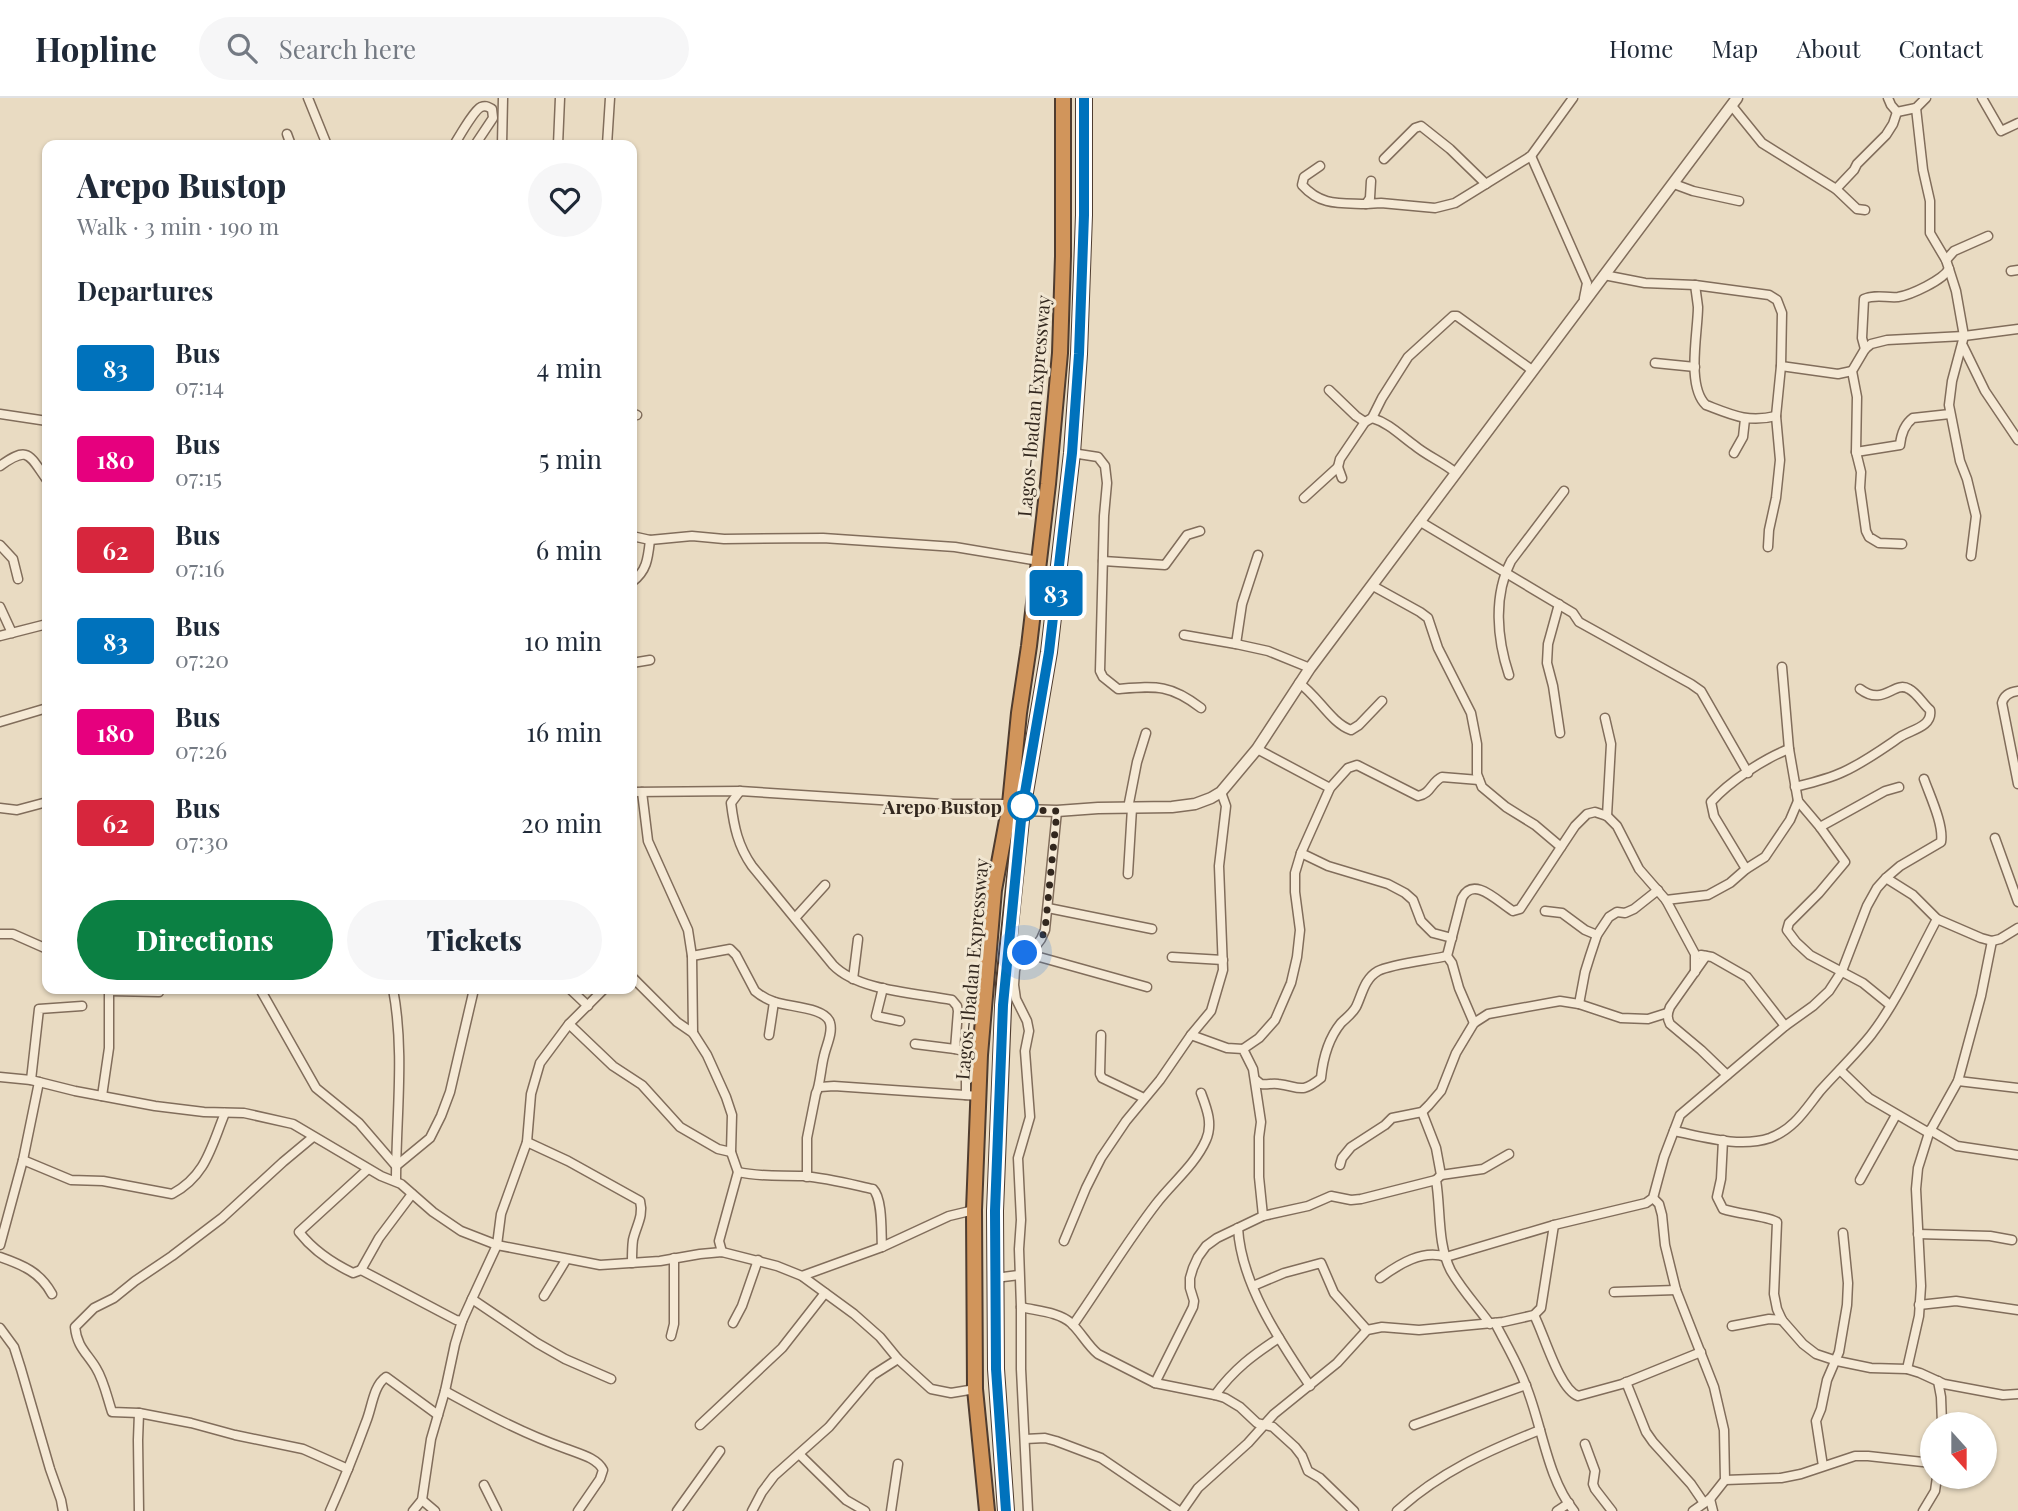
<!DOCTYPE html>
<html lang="en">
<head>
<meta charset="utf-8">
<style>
	:root { --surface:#fff; --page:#f6f6f7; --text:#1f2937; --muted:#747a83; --line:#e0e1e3; --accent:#0b8043 }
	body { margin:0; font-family:"Playfair Display",serif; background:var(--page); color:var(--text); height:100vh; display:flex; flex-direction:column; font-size:26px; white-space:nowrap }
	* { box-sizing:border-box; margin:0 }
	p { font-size:23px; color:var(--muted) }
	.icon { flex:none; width:38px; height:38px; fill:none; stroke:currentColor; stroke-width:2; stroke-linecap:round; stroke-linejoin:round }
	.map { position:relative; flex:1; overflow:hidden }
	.details { position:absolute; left:42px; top:42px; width:595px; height:854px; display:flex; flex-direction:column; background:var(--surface); border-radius:14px; box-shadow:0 2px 5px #0004 }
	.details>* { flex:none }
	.badge { padding:0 14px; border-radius:5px; font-size:24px; line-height:46px }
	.needle { width:46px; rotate:159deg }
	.fabs { position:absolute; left:1920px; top:1314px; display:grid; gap:14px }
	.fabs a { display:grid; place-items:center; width:77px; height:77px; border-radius:50%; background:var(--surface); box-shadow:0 2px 5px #0004; font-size:35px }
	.you { position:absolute; width:35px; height:35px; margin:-18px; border:5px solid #fff; border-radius:50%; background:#1a73e8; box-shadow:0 0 0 10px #1a73e833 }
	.map>.badge { position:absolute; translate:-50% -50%; box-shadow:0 0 0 4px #fff }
	h2 { padding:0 35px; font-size:26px; line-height:63px }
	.round { display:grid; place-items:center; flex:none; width:74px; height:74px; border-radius:37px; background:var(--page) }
	.summary { display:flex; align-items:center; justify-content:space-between; height:119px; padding:0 35px }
	h1 { font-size:33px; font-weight:800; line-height:52px }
	.cta { display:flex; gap:14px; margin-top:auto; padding:14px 35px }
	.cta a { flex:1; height:80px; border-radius:42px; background:var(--accent); color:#fff; font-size:28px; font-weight:800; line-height:80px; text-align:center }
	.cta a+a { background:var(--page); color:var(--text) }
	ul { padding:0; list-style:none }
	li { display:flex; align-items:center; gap:21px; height:91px; padding:0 35px }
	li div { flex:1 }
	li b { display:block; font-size:26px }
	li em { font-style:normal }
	li .badge { min-width:77px; font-weight:700; text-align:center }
	header { display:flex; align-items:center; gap:42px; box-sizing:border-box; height:98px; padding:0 35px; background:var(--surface); border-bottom:2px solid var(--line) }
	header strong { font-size:33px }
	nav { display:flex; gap:38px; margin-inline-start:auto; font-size:24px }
	.search { width:490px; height:63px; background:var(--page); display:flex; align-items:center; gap:18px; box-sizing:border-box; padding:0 24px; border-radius:38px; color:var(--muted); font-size:26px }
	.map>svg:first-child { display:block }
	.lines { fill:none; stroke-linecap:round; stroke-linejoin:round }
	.minor-casing { stroke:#816d5b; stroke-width:11 }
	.tertiary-casing { stroke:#816d5b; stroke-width:13 }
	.motorway-casing { stroke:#4f3c2f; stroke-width:18 }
	.minor { stroke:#f5e9d5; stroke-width:8 }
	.tertiary { stroke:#f5e9d5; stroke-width:10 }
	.motorway { stroke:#d1955b; stroke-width:14 }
	.line-casing { stroke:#fff; stroke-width:16 }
	.line { stroke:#0072bc; stroke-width:10 }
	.walk { stroke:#32271e; stroke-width:7; stroke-dasharray:0 12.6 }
	.stop-dot { fill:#fff; stroke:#0072bc; stroke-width:3.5 }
	.labels { text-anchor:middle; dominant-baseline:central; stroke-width:6; stroke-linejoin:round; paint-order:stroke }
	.street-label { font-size:19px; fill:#32271e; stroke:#f1e6d1 }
	.stop-label { font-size:19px; font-weight:bold; fill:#32271e; stroke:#f1e6d1; text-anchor:end }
</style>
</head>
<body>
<header>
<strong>Hopline</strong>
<div class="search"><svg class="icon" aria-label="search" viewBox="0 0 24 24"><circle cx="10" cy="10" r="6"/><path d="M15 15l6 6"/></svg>Search here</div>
<nav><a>Home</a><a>Map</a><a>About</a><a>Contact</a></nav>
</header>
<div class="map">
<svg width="2018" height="1413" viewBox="0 0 2018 1413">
	<rect width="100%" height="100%" fill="#e9dbc2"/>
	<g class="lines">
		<g class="minor-casing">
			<g id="minor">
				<polyline points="308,0 327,47"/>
				<polyline points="1888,0 1891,7 1897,14"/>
				<polyline points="1982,0 2001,33 2018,25"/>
				<polyline points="1732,8 1762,45 1836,91 1857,111 1865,112"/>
				<polyline points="1916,10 1923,72 1930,103 1930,135 1946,162 1949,171 1956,193 1964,238 1952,283 1949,307 1960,363 1967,381 1976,418 1971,458"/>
				<polyline points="1897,14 1916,10 1926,0"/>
				<polyline points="287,36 291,47"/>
				<path d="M454 47C459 39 474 12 481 9 486 7 488 9 492 11L493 20 475 47"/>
				<polyline points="502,47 503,0"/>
				<polyline points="558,47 560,0"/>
				<polyline points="607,47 610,0"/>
				<polyline points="1531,58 1587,185 1584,200"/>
				<polyline points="1384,61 1415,30 1421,28 1450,51 1486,86"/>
				<path d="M1320 68 1304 79 1302 87C1321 108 1339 105 1366 106"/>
				<polyline points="1371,83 1370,100 1366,106 1381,105 1435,110 1455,105 1531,58 1573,0"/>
				<polyline points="1674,86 1693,93 1739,103"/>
				<polyline points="1836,91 1854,72 1857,66 1886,37 1893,26 1897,14"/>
				<polyline points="1946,162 1954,153 1988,138"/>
				<polyline points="2011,173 2018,172"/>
				<polyline points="1604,177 1645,185 1695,187 1769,197 1777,202 1782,215 1781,268 1776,318 1780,362 1776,400 1769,432 1768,449"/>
				<path d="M1695 187C1696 194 1697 201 1698 209 1698 234 1686 288 1706 307 1732 317 1748 325 1776 318"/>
				<polyline points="1963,248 1985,293 2018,342"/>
				<path d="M1865 251 1862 240 1864 201C1875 196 1886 200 1898 199 1911 197 1943 182 1949 171"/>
				<polyline points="1655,265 1695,269"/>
				<polyline points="1781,268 1838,276 1852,273"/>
				<polyline points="1329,292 1356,318 1365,324"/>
				<polyline points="632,315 637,317"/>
				<polyline points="0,316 47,323"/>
				<path d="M1372 320C1389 325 1400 337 1414 347 1427 358 1443 364 1456 375"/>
				<path d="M1856 354 1900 347C1901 337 1905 326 1913 320L1950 316"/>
				<path d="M1072 355 1098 359 1105 368 1107 385 1104 418 1100 573 1103 579 1118 591C1156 588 1170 586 1201 610"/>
				<polyline points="1734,355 1743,339 1745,321"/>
				<path d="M0 368C29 347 29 357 47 382"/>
				<polyline points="1342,380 1338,369 1340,361 1365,324 1372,320 1382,300 1408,259 1453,218 1457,218 1532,272"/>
				<polyline points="1304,400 1338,369"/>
				<polyline points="1419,423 1573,515 1579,524 1691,586 1701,593 1748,675"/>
				<polyline points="632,438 650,442 692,438 724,441 823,440 955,449 1039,463"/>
				<polyline points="1902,446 1879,445 1869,439 1866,433 1860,390 1861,374 1856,354 1857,299 1852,273 1865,251 1871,246 1887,242 1964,238 2018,231"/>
				<polyline points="0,447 13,461 18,481"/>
				<polyline points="1103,463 1165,467 1187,437 1200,433"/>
				<path d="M632 484C647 473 648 460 650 442"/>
				<polyline points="1373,488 1420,514 1428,520 1438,550 1471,615 1477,646 1477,676 1482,689 1506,709 1535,727 1561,749"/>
				<polyline points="1559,506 1548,546 1547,565 1553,588 1560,635"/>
				<polyline points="0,509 12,535"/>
				<polyline points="1184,537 1236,546 1242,506 1258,457"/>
				<polyline points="0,538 47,526"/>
				<polyline points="1236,546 1268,553 1310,570"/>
				<polyline points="632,565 650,562"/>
				<polyline points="1782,569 1789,651 1798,703 1820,729 1845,764 1819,795 1789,825 1787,832 1796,844 1810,857 1863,885 1890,907"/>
				<path d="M1509 577C1497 541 1493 498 1511 463L1564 393"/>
				<path d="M1299 585C1318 598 1331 625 1351 632L1359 627 1382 603"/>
				<path d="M2018 593C2010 594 2004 597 2002 605L2018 686"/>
				<polyline points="1605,620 1611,646 1607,718"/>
				<polyline points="0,624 47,610"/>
				<polyline points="1257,651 1330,690"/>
				<path d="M1795 689C1811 685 1828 681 1843 674 1863 665 1881 652 1900 639 1910 632 1933 629 1930 612 1923 606 1917 595 1909 591 1894 582 1884 609 1860 591"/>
				<path d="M740 693 731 705C734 729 738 748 752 768L833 867C858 893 916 895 952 902L957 908 958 913 955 951"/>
				<polyline points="632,694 740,693 942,706 1010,706"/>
				<polyline points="642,694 648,743 688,832 692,858 693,935"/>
				<polyline points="0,710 17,712 47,704"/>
				<polyline points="1128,710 1137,664 1146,635"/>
				<polyline points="1820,729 1885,693 1899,689"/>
				<polyline points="1995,740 2018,804"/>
				<polyline points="1301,755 1328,768 1388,786 1405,795 1413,802 1421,823 1433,835 1452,840"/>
				<path d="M1746 771 1714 718 1711 704C1729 684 1763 661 1789 651"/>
				<polyline points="1128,776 1132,710"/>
				<polyline points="1886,780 1913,797 1937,821 1981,840 1992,843 2000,841 2018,830"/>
				<polyline points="1666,802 1708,797 1730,785 1746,771 1765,759 1790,722 1798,703"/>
				<polyline points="1048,810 1152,831"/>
				<polyline points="1545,813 1562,815 1585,832 1597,837"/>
				<polyline points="795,820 825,787"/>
				<polyline points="0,836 13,836 47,851"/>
				<polyline points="1025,855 1147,889"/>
				<polyline points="1701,857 1712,859 1747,879 1785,928"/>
				<path d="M692 858 730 851 736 857 755 893C761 898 768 902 775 904 788 909 826 909 830 925 833 935 826 948 824 958 821 968 820 989 816 995L807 1040V1079"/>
				<path d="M1706 858 1670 909C1667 916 1667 920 1670 926L1701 952 1727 977"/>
				<polyline points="1172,859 1223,862"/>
				<polyline points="632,879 677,924 693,935 707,957 726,999 732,1017 731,1054 738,1074 719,1143 722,1154"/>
				<polyline points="853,881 858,841"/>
				<polyline points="883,890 876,918 900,923"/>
				<polyline points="260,891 316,990 359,1025 396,1068 430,1040 441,1018 450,994 474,891"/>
				<path d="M393 891C405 954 396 1019 396 1083"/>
				<polyline points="570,891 588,908"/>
				<polyline points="110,893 159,894"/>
				<polyline points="1579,906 1585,874 1590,858 1597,837 1609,819 1617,814 1625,815 1634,811 1658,792"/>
				<path d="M1474 925 1459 890 1452 865 1447 858 1462 800C1474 777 1498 804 1513 813L1520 811 1575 728 1587 716 1595 714 1607 718 1617 728 1639 771 1666 802 1695 856V874"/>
				<polyline points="569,926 613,968 642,987 680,1029 718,1051 731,1054"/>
				<polyline points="769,937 774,904"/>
				<polyline points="1101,937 1100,976 1102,980 1144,1000"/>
				<polyline points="1191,937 1227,950 1243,951 1253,971 1261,1024 1259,1039 1259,1079 1263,1118"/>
				<polyline points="915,946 955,951 980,957"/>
				<path d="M1243 951 1259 940 1275 922 1291 885 1297 859 1300 832 1295 794V775L1301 755 1330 690 1348 670 1357 667 1418 698C1431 696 1431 684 1442 679L1479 682"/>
				<polyline points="966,955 966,997"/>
				<polyline points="1840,972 1869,1000 1929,1035"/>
				<polyline points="0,979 31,982 75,993 155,1008 204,1014 244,1015 293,1026 381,1078 401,1086 433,1114 461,1133 497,1147 600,1167 660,1163 700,1156 722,1154 777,1168 802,1178 854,1216 880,1239 898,1261 931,1291 951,1295 975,1291"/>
				<polyline points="31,982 39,911 82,908"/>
				<path d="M1256 982 1261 986C1267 987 1272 985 1278 986 1299 988 1300 997 1321 980 1323 960 1328 941 1341 925 1346 920 1352 916 1356 909 1362 897 1364 881 1378 873 1391 866 1430 862 1447 858"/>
				<polyline points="1958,983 2018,990"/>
				<polyline points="820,989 834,988 979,998"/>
				<polyline points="102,998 109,950 109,891"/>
				<path d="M1422 1014 1436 1050 1441 1077 1436 1082C1441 1111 1437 1146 1451 1173 1462 1192 1477 1208 1490 1226"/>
				<polyline points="1930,1032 1957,1048 2018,1057"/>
				<path d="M1674 1033C1704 1039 1740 1050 1770 1040 1794 1031 1805 1012 1820 993 1837 974 1855 957 1871 937 1898 902 1916 860 1937 821"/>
				<path d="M313 1039 283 1064 222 1120 172 1158 135 1183 114 1200 94 1210 75 1229C77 1249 87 1255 96 1270 104 1283 107 1299 112 1314L139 1315 191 1325 235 1337 303 1351 348 1371"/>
				<path d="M1723 1042 1721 1081 1717 1099 1723 1111C1737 1116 1768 1118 1777 1124L1774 1196 1777 1211 1782 1222 1803 1246 1816 1256 1837 1263 1871 1270 1907 1271 1920 1275 1944 1286 2003 1297 2018 1296"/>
				<path d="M527 1044 568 1063 640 1103C644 1118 636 1128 633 1142 632 1149 632 1158 632 1165"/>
				<path d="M23 1062 71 1082 103 1083 172 1096C206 1078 211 1049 225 1015"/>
				<polyline points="1340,1067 1342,1060 1351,1049 1385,1027 1392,1020 1422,1014 1429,1007 1441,993 1456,955 1474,925 1488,916 1560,903 1579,906 1621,920 1648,921 1667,915"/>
				<path d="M738 1074C759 1079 781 1077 803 1078 827 1080 850 1086 873 1091 883 1101 881 1135 882 1149"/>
				<polyline points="1441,1077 1483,1071 1509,1056"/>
				<polyline points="1860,1082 1896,1017"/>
				<polyline points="412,1096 379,1140 361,1172 456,1222 462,1223 472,1201 537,1245 565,1261 611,1281"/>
				<polyline points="1653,1100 1659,1106 1662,1117 1665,1147 1676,1192 1714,1289 1724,1332 1725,1382 1710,1401 1693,1413"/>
				<path d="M1238 1130C1241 1186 1280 1243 1310 1288"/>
				<polyline points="1918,1136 1990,1138 2012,1142"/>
				<polyline points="1064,1143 1086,1090 1101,1060 1126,1023 1160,982 1191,937 1211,913 1223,872 1219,768 1226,708 1221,694"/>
				<polyline points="0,1147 23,1062 39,984"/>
				<path d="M0 1159C23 1167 40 1174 52 1196"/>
				<path d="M361 1172 353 1175C332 1165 313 1152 299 1134L368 1071"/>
				<polyline points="802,1178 882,1149 949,1118 974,1112"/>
				<polyline points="995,1180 1019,1177"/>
				<path d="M1380 1180C1399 1166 1423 1151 1446 1159L1554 1127 1646 1105 1653 1100 1664 1059 1680 1017 1785 928 1813 908 1829 893 1842 873 1867 808 1877 790 1886 780 1900 768 1941 744C1944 727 1930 698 1924 681"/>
				<polyline points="1253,1188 1284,1175 1321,1165 1334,1195 1367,1232"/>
				<polyline points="1614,1194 1676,1192"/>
				<polyline points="544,1198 566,1162"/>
				<polyline points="472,1201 497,1147 501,1116 527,1044 531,996 540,965 569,926 604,891"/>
				<polyline points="1919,1207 1956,1203 2018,1212"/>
				<path d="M1021 1209C1037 1213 1059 1214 1071 1225 1081 1234 1087 1247 1098 1256L1155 1285 1215 1297 1225 1300 1240 1309 1257 1325 1273 1329 1295 1349 1302 1358 1308 1373 1320 1380 1354 1413"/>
				<path d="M1534 1217C1544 1236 1559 1291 1578 1298L1622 1286 1701 1254"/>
				<polyline points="733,1225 742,1208 758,1162"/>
				<path d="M1495 1225C1506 1246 1518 1266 1526 1288 1542 1327 1547 1380 1574 1413"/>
				<path d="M1073 1227C1101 1187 1126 1145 1156 1106 1172 1085 1195 1067 1206 1042 1213 1026 1207 1011 1201 995"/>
				<polyline points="1732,1228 1769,1221 1782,1222"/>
				<polyline points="0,1230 14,1249 21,1271 50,1371 61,1402 63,1413"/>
				<polyline points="671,1238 674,1226 674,1160"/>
				<polyline points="1907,1271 1919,1218 1921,1188 1916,1091 1918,1070 1929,1035 1958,983 1981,898 1992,843"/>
				<polyline points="1938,1283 1941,1299 1942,1326"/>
				<polyline points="1626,1284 1646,1334 1653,1344 1691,1386 1704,1405"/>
				<polyline points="1155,1285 1193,1209 1194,1203 1190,1190 1190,1180 1193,1170 1198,1159 1206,1148 1217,1140 1263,1118 1308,1108 1331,1098 1351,1102 1361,1101 1436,1082"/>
				<path d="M445 1293C485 1315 524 1336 567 1351 580 1356 597 1360 603 1372L600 1381 578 1413"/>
				<path d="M1215 1297C1234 1271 1253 1257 1279 1240"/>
				<polyline points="700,1327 782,1250 825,1195"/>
				<polyline points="1414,1327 1526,1287"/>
				<polyline points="1025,1341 1045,1340 1056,1343 1101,1360 1179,1413 1182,1413 1198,1390 1248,1345 1274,1316 1337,1265 1367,1232 1382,1229 1419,1232 1503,1224 1534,1217 1541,1210 1554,1127"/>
				<polyline points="1585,1346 1595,1373 1593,1386 1595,1391 1612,1413"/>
				<polyline points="799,1356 846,1402 865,1413"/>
				<polyline points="1823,1368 1816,1323 1821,1311 1827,1282 1839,1254 1847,1207 1848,1185 1843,1135"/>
				<polyline points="1725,1382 1781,1380 1801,1376 1855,1358 1868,1358 1932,1365"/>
				<polyline points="484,1387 497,1413"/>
				<polyline points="1710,1401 1713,1413"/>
				<polyline points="422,1402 435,1413"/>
				<polyline points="139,1413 138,1342 139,1315"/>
				<path d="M330 1413C343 1384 355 1354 366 1324 372 1310 373 1288 386 1279L438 1317"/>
				<polyline points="413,1413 422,1402 431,1341 445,1293 455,1246 462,1223"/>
				<polyline points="677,1413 720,1353"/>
				<polyline points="752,1413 762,1394 774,1378 829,1329 873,1277 898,1261"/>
				<polyline points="891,1413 898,1366"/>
				<polyline points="1028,1413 1021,1271 1021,1209 1019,1151 1021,1122 1018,1060 1030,1019 1025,953 1029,933 1027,923 1016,901 1014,887 1015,872 1019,862 1035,849 1041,841 1045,832 1057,713"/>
				<path d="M1397 1413C1440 1374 1487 1353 1540 1332"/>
				<polyline points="1557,1413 1569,1405"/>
				<polyline points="1923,1413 1935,1393 1937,1379"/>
			</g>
		</g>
		<g class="tertiary-casing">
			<polyline id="tertiary" points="1022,712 1057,713 1098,710 1172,709 1195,706 1211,700 1221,694 1257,651 1310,570 1737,0"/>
		</g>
		<g class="motorway-casing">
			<g id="motorway">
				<polyline points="987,1413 975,1291 974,1112 980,957 994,792 1010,706 1019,615 1029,548 1048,386 1060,255 1063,158 1063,0"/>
				<polyline points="1006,1413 996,1271 995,1113 1004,885 1022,712 1049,554 1072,355 1079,256 1084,117 1084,0"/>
			</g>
		</g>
		<use href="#minor" class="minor"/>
		<use href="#tertiary" class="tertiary"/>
		<use href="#motorway" class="motorway"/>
	</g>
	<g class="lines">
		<g class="line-casing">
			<polyline id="line" points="1006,1413 996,1271 995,1113 1003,907 1022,712 1049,554 1072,355 1079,256 1084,117 1084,0"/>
		</g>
		<use href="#line" class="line"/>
		<path class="walk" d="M1023 708 1022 712 1057 713 1045 832C1041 843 1035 849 1025 855"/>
	</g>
	<circle class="stop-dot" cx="1023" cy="708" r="14"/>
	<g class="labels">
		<g class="street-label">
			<text transform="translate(1033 308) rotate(-85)">Lagos-Ibadan Expressway</text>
			<text transform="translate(971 871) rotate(-85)">Lagos-Ibadan Expressway</text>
		</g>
		<g class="stop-label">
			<text x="1002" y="708">Arepo Bustop</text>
		</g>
	</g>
</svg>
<div class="fabs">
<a><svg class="needle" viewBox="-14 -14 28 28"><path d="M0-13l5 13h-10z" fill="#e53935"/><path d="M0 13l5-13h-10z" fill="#747a83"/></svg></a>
</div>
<div class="you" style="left:1025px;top:855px"></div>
<b class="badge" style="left:1056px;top:495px;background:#0072bc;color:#fff">83</b>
<section class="details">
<div class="summary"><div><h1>Arepo Bustop</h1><p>Walk · 3 min · 190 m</p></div><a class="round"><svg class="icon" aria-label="heart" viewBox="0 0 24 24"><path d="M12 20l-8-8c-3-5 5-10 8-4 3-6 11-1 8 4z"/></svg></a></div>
<h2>Departures</h2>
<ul>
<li><span class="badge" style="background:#0072bc;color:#fff">83</span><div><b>Bus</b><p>07:14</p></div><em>4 min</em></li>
<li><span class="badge" style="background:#e6007e;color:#fff">180</span><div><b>Bus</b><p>07:15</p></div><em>5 min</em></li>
<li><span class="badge" style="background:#d7263d;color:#fff">62</span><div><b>Bus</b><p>07:16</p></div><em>6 min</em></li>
<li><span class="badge" style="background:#0072bc;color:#fff">83</span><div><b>Bus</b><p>07:20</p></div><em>10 min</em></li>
<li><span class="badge" style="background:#e6007e;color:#fff">180</span><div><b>Bus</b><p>07:26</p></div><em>16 min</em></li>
<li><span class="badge" style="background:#d7263d;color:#fff">62</span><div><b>Bus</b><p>07:30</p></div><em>20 min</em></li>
</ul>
<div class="cta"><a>Directions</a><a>Tickets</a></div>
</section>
</div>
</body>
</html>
